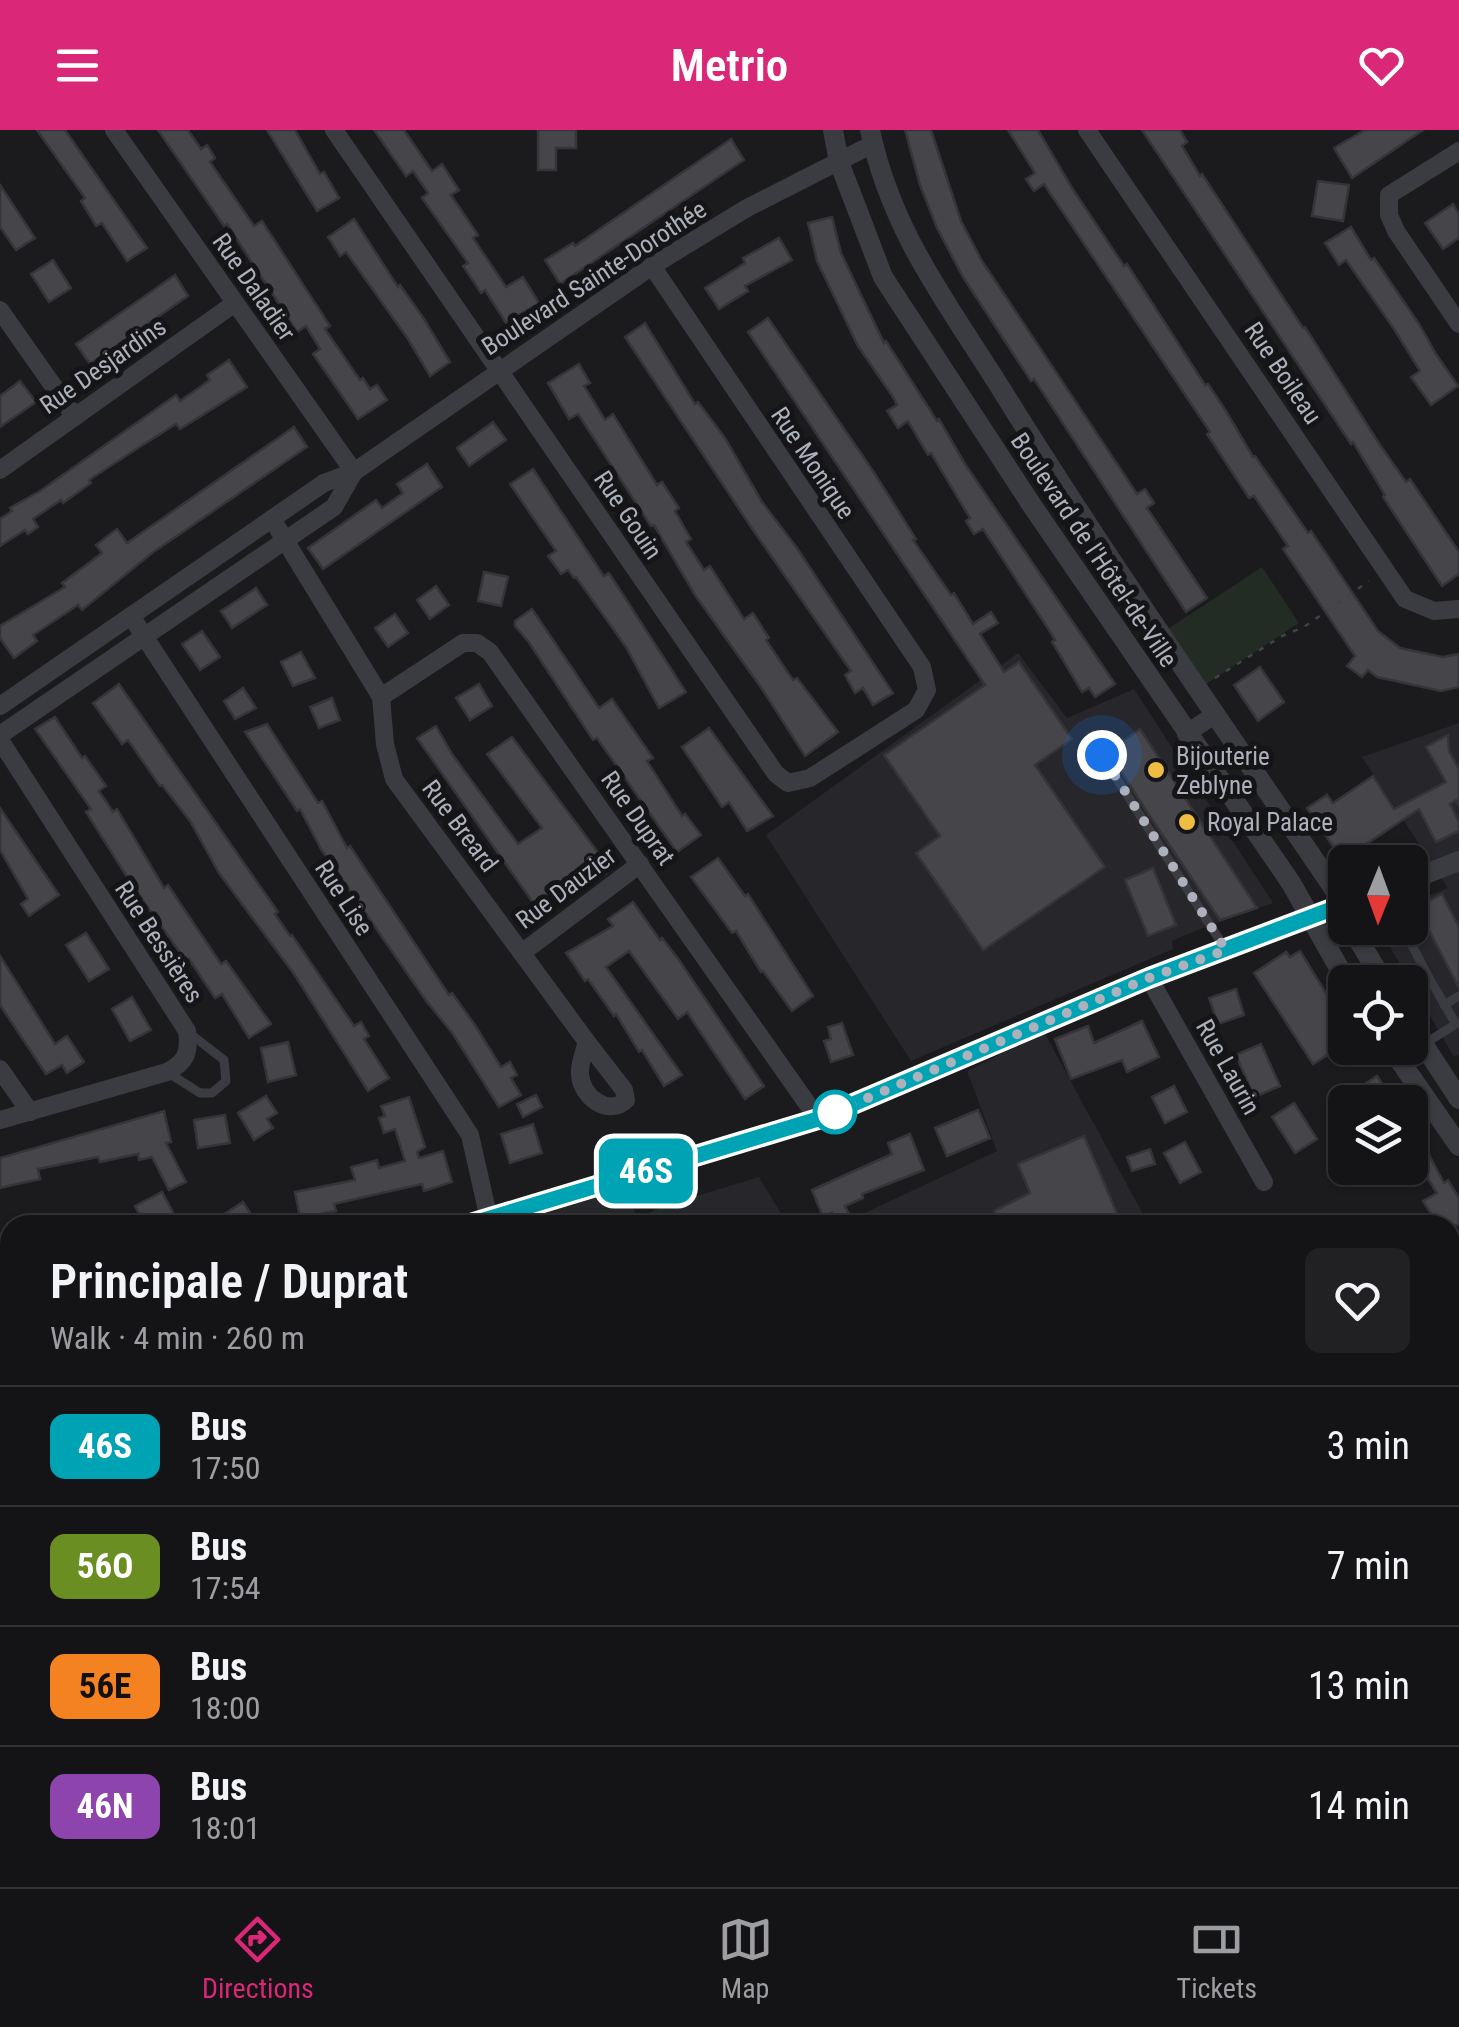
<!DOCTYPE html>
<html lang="en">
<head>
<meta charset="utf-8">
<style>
	:root { --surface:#141416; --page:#212123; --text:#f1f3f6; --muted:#9d9ea1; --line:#333335; --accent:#db2777 }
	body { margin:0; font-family:"Roboto Condensed",sans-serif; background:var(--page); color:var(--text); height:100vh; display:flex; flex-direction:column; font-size:38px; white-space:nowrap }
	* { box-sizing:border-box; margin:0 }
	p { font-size:32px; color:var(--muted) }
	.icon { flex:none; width:55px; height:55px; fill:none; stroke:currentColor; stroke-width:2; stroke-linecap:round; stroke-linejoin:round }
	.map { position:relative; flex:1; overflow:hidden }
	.details { position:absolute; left:0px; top:1085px; width:1460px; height:672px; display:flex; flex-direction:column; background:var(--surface); border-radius:30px 30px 0 0; box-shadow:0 2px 8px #0004,0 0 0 2px var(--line) }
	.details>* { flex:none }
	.badge { padding:0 20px; border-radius:15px; font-size:35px; line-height:65px }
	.needle { width:65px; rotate:181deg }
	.fabs { position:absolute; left:1328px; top:715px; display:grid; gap:20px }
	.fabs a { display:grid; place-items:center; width:100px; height:100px; border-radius:15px; background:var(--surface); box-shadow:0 2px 8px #0004,0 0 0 2px var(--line); font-size:50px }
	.you { position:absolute; width:50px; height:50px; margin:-25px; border:8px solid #fff; border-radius:50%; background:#1a73e8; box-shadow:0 0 0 15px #1a73e833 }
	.map>.badge { position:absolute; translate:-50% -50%; box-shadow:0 0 0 5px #fff }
	.round { display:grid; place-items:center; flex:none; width:105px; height:105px; border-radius:15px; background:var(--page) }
	.headline { display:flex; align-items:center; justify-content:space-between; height:170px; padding:0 50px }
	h1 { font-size:48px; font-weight:600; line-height:75px }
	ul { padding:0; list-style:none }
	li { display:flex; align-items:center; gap:30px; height:120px; padding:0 50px; border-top:2px solid var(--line) }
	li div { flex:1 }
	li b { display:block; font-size:38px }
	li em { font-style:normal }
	li .badge { min-width:110px; font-weight:700; text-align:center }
	header { display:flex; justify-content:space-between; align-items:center; height:130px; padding:0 50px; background:var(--accent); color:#fff; font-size:45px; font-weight:600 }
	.tab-bar { display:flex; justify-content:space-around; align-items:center; height:140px; border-top:2px solid var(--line); background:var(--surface); font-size:28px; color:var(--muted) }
	.tab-bar a { display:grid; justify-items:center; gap:5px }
	.tab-bar .selected { color:var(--accent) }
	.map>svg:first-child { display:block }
	.built { fill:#27262a }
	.green { fill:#222b24 }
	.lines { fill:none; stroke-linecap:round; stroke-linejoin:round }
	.stream { stroke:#303941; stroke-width:5 }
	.building { fill:#45454a; stroke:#353439; stroke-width:2.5 }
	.path { stroke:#414349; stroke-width:2.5; stroke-dasharray:5 8; stroke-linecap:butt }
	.service { stroke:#3b3c42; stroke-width:9 }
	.minor { stroke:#3b3c42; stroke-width:18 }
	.tertiary { stroke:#3b3c42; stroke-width:20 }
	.line-casing { stroke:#fff; stroke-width:22 }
	.line { stroke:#00a3b4; stroke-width:15 }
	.walk { stroke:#adb1bc; stroke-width:10; stroke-dasharray:0 18 }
	.poi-dot { fill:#eebd41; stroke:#151518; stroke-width:4 }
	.stop-dot { fill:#fff; stroke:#00a3b4; stroke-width:5 }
	.labels { text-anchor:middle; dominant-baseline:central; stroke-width:10; stroke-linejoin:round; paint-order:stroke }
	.street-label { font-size:25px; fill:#adb1bc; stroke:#151518 }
	.poi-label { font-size:25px; fill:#adb1bc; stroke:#151518; text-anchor:start }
</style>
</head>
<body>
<header><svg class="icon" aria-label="menu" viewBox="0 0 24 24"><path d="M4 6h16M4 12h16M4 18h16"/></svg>Metrio<svg class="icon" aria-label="heart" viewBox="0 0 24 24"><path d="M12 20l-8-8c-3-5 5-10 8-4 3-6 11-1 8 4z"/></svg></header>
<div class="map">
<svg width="1459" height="1757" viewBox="0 0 1459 1757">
	<rect width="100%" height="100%" fill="#1b1a1d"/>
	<g class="built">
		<polygon points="1018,523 1067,588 1134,559 1273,773 1195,801 1172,811 1173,819 911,931 766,705"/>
		<polygon points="1459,593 1459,924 1454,927 1379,798 1410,798 1410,773 1448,758 1362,627"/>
		<polygon points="1044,902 1149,1095 839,1095 997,1021 967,941"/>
		<polygon points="759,1047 788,1095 671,1095 664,1076"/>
		<polygon points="624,1059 641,1095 499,1095"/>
	</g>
	<g class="green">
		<polygon points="1262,437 1299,493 1197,560 1160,504"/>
		<polygon points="664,1076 671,1095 641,1095 637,1088"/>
		<polygon points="1459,1348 1459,1431 1450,1435 1450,1351"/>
		<polygon points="1000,1748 1052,1748 1060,1757 1003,1757"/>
	</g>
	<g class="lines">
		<polyline class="stream" points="1450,1407 1459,1402"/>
	</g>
	<g class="building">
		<polygon points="37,0 65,0 147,118 127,131 102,93 96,96 81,71 85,68"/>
		<polygon points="158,0 188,0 201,19 207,15 215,28 210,32 254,96 262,91 330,196 325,199 360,250 363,248 370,259 377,255 387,270 358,289 313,224 320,219 306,196 297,202 227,94 224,96"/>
		<polygon points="267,0 295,0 320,44 324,42 339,68 317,81"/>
		<polygon points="374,0 404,0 432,41 442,34 459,60 451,65 478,105 473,108 506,157 523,147 539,173 506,193 485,160 481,163 463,136 468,133 422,68 428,63 413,41 406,46"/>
		<polygon points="538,0 576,0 576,18 556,18 556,40 538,40"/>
		<polygon points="905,0 931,0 961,91 982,131 1137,364 1145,359 1154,373 1147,378 1207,468 1186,482 1034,249 1031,251 963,147 937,98 920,55"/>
		<polygon points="1008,0 1038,0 1072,58 1124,136 1127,134 1205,255 1208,254 1226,281 1253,327 1255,326 1308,403 1311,401 1378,501 1400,518 1443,527 1459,524 1459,557 1441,561 1377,547 1368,540 1362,547 1347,536 1355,526 1283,419 1288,416 1254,366 1249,368 1207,304 1210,302 1044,54 1034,61 1026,49 1035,43"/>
		<polygon points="1142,0 1180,0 1187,12 1182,16 1200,46 1202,44 1303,198 1305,197 1380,315 1406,352 1410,349 1459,422 1459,444 1442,456 1383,367 1385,365 1353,312 1351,314"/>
		<polygon points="1365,0 1423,0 1352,48 1334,18"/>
		<polygon points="731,9 744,30 560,154 545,130 573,113 575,116"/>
		<polygon points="1318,51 1349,55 1343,91 1312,86"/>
		<polygon points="0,55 35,108 16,120 0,97"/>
		<polygon points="1453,74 1459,84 1459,108 1443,119 1425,93"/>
		<polygon points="832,87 841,123 884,213 886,211 937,291 939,289 965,334 1115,554 1095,567 1089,558 1082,562 1052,512 1055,510 1049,500 983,399 974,404 966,391 970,388 931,323 928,325 908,291 898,298 887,281 897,275 893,267 858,216 817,131 808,93"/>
		<polygon points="354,89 398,157 400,155 424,189 450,232 430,246 408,209 346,122 340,126 328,107"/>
		<polygon points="1351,97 1371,130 1374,128 1419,194 1436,224 1458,256 1431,275 1411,247 1420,241 1394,199 1346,130 1339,135 1325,113"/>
		<polygon points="779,108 792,130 745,156 748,161 719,179 705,158 745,133 743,128"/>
		<polygon points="53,130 71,158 49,172 31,144"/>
		<polygon points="175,145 188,166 90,234 76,214"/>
		<polygon points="768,188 873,341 916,409 913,410 951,465 954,463 973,494 991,482 998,493 980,504 1004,542 1019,532 1072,609 1035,635 1105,737 983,820 916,723 940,706 884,625 985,555 748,202"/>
		<polygon points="645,193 695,274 698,272 725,308 762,372 797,418 893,563 873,575 863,558 855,563 845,545 851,541 753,400 625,207"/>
		<polygon points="229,230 247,257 180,299 176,294 138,318 89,350 91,353 63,373 61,370 33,389 38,397 28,404 25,400 0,416 0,389 12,381 10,378 40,361 176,265 180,271 210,250 207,245"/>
		<polygon points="579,234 590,253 584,256 605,290 613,284 657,355 662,352 679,378 675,381 691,409 686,412 704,440 710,436 744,489 753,483 769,508 766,510 793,550 797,548 838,602 805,626 762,559 695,465 654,395 651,396 578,284 569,289 548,253"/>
		<polygon points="20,251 36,272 0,297 0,266"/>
		<polygon points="493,292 506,310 469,336 457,318"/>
		<polygon points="294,297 307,317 152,423 82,480 78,475 33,505 37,511 14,528 0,508 0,496 65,457 62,453 102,423 96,415 117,399 127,413"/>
		<polygon points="427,334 442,357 323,439 308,418 376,370 382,378 403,363 397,354"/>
		<polygon points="533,339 599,439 604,446 609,443 686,562 659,578 626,517 576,447 574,448 568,440 561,444 548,426 556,421 510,354"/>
		<polygon points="484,442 508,447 501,476 478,471"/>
		<polygon points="436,456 449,475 430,489 417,470"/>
		<polygon points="256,458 267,475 232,498 221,481"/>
		<polygon points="532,479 599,578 612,569 653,628 647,631 682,686 685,684 701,705 677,722 597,608 593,610 528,511 515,496 515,491"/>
		<polygon points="395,484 408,503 388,517 375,498"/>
		<polygon points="202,501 220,527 200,540 182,514"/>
		<polygon points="301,522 315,548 293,556 281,532"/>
		<polygon points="1260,537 1284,572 1258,591 1234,555"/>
		<polygon points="119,554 278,782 275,784 290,806 292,805 354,896 361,892 369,906 364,909 389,948 368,961 294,844 219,743 190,691 162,655 160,656 128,610 122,614 93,573"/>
		<polygon points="479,554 492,576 470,590 456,568"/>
		<polygon points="243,558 256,578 235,589 224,571"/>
		<polygon points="332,568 340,590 319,598 310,577"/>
		<polygon points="55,587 82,628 85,626 106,656 99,661 113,682 117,679 164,758 168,755 221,834 226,831 271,894 249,908 222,864 215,868 189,829 186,831 134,758 86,682 91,679 35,599"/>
		<polygon points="267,594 318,673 322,671 347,718 350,716 449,865 452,863 475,895 501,937 510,932 517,945 511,948 521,965 499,977 453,904 427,872 321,719 300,679 297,681 245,602"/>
		<polygon points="436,596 452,624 518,714 542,698 487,624 512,607 611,740 582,760 580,756 541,784 417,608"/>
		<polygon points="709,598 773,686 747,701 729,672 722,677 682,617"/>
		<polygon points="1140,599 1257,778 1220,790 1145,679 1108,621"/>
		<polygon points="1448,605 1449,621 1459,639 1459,675 1456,670 1450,674 1459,692 1459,701 1436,712 1419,679 1362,717 1366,724 1356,727 1359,731 1345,734 1307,678 1327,665 1333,673 1373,646 1394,679 1446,652 1426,617"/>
		<polygon points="0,678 59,765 29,786 21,774 28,769 0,720"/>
		<polygon points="718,728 745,766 748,764 813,866 792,881 763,841 761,842 736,801 732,803 691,747"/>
		<polygon points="1153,738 1176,795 1148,806 1125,750"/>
		<polygon points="1442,764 1459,797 1459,858 1417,777"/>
		<polygon points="633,772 660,810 662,808 679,830 764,956 745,969 687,882 678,889 629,821 606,837 682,945 664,956 642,920 639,922 616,884 614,886 588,849 585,851 566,823 613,796 608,789"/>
		<polygon points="86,803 109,839 89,851 66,815"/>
		<polygon points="1300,821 1345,894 1345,914 1313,934 1254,843 1286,822 1290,827"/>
		<polygon points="0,826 55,914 67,906 84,932 67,943 62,935 46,944 0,875"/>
		<polygon points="1236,859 1244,885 1218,894 1209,868"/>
		<polygon points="132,867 151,900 130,911 112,879"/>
		<polygon points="1142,891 1159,927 1127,942 1122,930 1071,949 1055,909 1088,896 1094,913"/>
		<polygon points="842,893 853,925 831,932 824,911 831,909 828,897"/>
		<polygon points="288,912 296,945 268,952 261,918"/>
		<polygon points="1261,914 1280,956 1254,967 1236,925"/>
		<polygon points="1377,946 1391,967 1383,972 1338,972"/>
		<polygon points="1174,956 1187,982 1165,993 1152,967"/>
		<polygon points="536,965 542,977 523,987 517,974"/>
		<polygon points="266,966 277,983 267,989 273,998 254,1010 238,983"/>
		<polygon points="409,967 425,1017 417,1022 419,1028 443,1021 452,1052 424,1061 422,1054 373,1065 334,1074 336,1081 300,1088 295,1062 355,1050 351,1037 377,1030 379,1038 405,1031 395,999 384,1003 379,988 385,986 381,976"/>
		<polygon points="1294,973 1317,1009 1295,1023 1272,987"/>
		<polygon points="978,980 990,1008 947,1026 935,998"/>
		<polygon points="164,981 171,1012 166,1013 186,1052 169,1060 152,1027 139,1030 138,1024 100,1032 98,1027 38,1039 40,1049 0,1058 0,1028"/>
		<polygon points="225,985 230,1013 198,1018 194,990"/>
		<polygon points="533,994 542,1023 510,1033 501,1004"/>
		<polygon points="910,1004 924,1040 862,1064 863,1068 845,1076 849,1084 835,1090 832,1083 823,1087 812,1060 892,1024 888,1013"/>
		<polygon points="1084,1006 1122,1095 1000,1095 994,1081 1030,1063 1018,1034"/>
		<polygon points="1421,1010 1444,1053 1448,1050 1459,1068 1459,1095 1438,1095 1423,1071 1437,1063 1423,1041 1410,1048 1410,1016"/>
		<polygon points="1185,1012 1201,1042 1180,1053 1164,1023"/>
		<polygon points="1150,1019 1155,1034 1132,1041 1127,1027"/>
		<polygon points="162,1062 180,1095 145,1095 135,1076"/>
		<polygon points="243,1072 258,1095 229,1095 223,1085"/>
	</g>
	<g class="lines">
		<polyline class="path" points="1215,548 1282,506 1304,497 1369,451"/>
		<g class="service">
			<polyline points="1090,607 1226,820"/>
			<polyline points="1403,798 1429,848"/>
			<polyline points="1410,858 1429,848 1456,894 1424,914"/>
			<polyline points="1444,875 1459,866"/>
			<polyline points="167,942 200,963 212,963 226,951 224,930 188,902"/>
			<polyline points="504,1748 512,1757"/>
			<polyline points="668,1748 676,1757"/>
		</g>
		<g class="minor">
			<polyline points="114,0 354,342"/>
			<polyline points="334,0 776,644 788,653 810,648 916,580 927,560 922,537 652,136"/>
			<polyline points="1087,0 1405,469 1434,481 1459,479"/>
			<polyline points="1459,21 1389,65 1389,85 1396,101 1459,194"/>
			<polyline points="0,180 75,287"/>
			<polyline points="0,340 235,173"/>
			<path d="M272 389 381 567 385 614 394 649 587 912C584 923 579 934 580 944 581 967 609 987 626 970L624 960 587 912"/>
			<polyline points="131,486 470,1005 489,1089"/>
			<polyline points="381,567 463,513 477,513 490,522 818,989"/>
			<polyline points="0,576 324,353 354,342 652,136 747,78 873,14"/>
			<polyline points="1186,604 1214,585"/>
			<polyline points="0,605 334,377 354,342"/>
			<path d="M0 610 187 901C190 923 186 932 167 942L0 990"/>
			<polyline points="523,822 640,734"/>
			<polyline points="1149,848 1264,1052"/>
			<polyline points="0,939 30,982"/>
		</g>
		<g class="tertiary">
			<polyline points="833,0 839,32 883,147 1031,374 1291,753 1347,852"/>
			<path d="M870 0C892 104 949 175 1003 262 1109 433 1224 596 1336 762L1345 784"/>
			<polyline points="1410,750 1459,731"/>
			<polyline points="1351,798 1384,852"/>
			<polyline points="1410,894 1459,969"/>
			<polyline points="1391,918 1459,1016"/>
			<polyline points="467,1095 818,989 1149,848 1345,774"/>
			<polyline points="0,1225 10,1222"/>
		</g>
	</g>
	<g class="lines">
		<g class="line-casing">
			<polyline id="line" points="467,1095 818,989 1149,848 1345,774"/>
		</g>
		<use href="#line" class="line"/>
		<polyline class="walk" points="835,982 1149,848 1226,820 1102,625"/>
	</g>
	<g class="poi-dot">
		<circle cx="1156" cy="640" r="10"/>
		<circle cx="1187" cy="692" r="10"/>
	</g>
	<circle class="stop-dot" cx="835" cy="982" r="20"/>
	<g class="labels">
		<g class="street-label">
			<text transform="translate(594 148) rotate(-33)">Boulevard Sainte-Dorothée</text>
			<text transform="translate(254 157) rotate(55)">Rue Daladier</text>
			<text transform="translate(103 236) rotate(-35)">Rue Desjardins</text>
			<text transform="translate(1283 243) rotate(56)">Rue Boileau</text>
			<text transform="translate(813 333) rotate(56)">Rue Monique</text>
			<text transform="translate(628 385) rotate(56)">Rue Gouin</text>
			<text transform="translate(1094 420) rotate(56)">Boulevard de l'Hôtel-de-Ville</text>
			<text transform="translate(638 688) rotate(55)">Rue Duprat</text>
			<text transform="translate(460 696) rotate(53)">Rue Breard</text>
			<text transform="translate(566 758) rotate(-37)">Rue Dauzier</text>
			<text transform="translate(344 768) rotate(57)">Rue Lise</text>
			<text transform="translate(159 812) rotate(57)">Rue Bessières</text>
			<text transform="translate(1228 937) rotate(61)">Rue Laurin</text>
		</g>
		<g class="poi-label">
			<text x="1176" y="626">Bijouterie<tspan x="1176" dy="29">Zeblyne</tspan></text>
			<text x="1207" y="692">Royal Palace</text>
		</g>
	</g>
</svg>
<div class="fabs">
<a><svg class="needle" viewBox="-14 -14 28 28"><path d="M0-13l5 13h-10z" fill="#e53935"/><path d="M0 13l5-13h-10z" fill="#9d9ea1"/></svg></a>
<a><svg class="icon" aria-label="locate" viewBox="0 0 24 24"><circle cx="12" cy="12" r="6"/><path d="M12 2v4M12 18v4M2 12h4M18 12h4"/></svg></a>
<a><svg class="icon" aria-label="layers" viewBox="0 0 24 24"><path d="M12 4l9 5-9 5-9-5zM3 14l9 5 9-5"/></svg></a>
</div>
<div class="you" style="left:1102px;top:625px"></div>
<b class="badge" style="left:646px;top:1041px;background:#00a3b4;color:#fff">46S</b>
<section class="details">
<div class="headline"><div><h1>Principale / Duprat</h1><p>Walk · 4 min · 260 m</p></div><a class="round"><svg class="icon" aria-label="heart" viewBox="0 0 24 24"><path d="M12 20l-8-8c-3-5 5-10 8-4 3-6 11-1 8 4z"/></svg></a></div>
<ul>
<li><span class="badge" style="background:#00a3b4;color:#fff">46S</span><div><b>Bus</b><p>17:50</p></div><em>3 min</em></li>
<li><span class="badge" style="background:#6b8e23;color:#fff">56O</span><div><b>Bus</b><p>17:54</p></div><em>7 min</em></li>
<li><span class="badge" style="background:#f58220;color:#111">56E</span><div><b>Bus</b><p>18:00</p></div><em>13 min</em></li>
<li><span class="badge" style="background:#8e44ad;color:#fff">46N</span><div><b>Bus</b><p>18:01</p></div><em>14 min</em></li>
</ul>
</section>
</div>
<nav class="tab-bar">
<a class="selected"><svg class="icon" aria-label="directions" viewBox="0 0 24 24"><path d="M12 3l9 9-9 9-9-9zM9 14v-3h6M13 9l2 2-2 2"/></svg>Directions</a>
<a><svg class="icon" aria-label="map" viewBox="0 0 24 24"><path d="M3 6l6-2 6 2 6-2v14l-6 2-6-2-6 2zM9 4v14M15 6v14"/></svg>Map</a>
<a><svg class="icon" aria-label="tickets" viewBox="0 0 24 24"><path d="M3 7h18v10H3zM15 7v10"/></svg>Tickets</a>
</nav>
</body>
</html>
